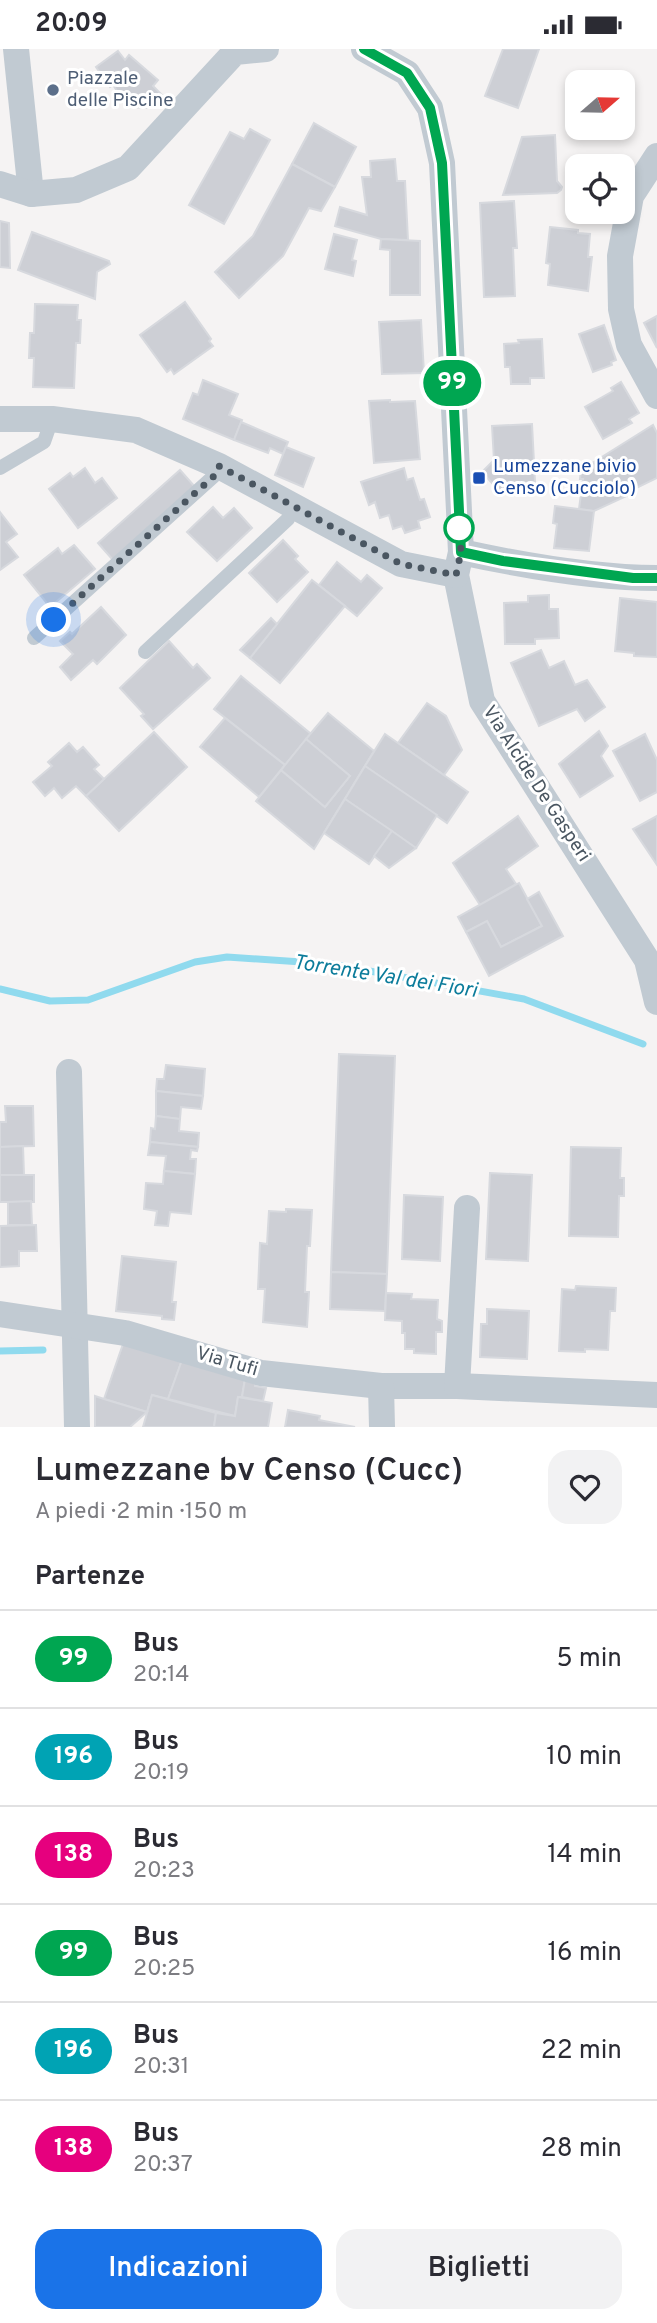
<!DOCTYPE html>
<html lang="it">
<head>
<meta charset="utf-8">
<style>
	:root { --surface:#fff; --page:#f2f2f3; --text:#2b2b33; --muted:#7c7c81; --line:#e1e1e2; --accent:#1a73e8 }
	body { margin:0; font-family:Overpass,sans-serif; background:var(--page); color:var(--text); height:100vh; display:flex; flex-direction:column; font-size:26px; white-space:nowrap }
	* { box-sizing:border-box; margin:0 }
	p { font-size:23px; color:var(--muted) }
	.icon { flex:none; width:38px; height:38px; fill:none; stroke:currentColor; stroke-width:2; stroke-linecap:round; stroke-linejoin:round }
	.map { position:relative; height:1378px; overflow:hidden }
	.sheet { display:flex; flex-direction:column; background:var(--surface); flex:1 }
	.sheet>* { flex:none }
	.badge { padding:0 14px; border-radius:23px; font-size:24px; line-height:46px }
	.needle { width:46px; rotate:70deg }
	.buttons { position:absolute; left:565px; top:21px; display:grid; gap:14px }
	.buttons a { display:grid; place-items:center; width:70px; height:70px; border-radius:14px; background:var(--surface); box-shadow:0 4px 10px #0003; font-size:35px }
	.you { position:absolute; width:35px; height:35px; margin:-18px; border:5px solid #fff; border-radius:50%; background:#1a73e8; box-shadow:0 0 0 10px #1a73e833 }
	.map>.badge { position:absolute; translate:-50% -50%; box-shadow:0 0 0 4px #fff }
	h2 { padding:0 35px; font-size:26px; line-height:63px }
	.round { display:grid; place-items:center; flex:none; width:74px; height:74px; border-radius:21px; background:var(--page) }
	.headline { display:flex; align-items:center; justify-content:space-between; height:119px; padding:0 35px }
	h1 { font-size:33px; font-weight:600; line-height:52px }
	.primary-button { display:flex; gap:14px; margin-top:auto; padding:14px 35px }
	.primary-button a { flex:1; height:80px; border-radius:21px; background:var(--accent); color:#fff; font-size:28px; font-weight:600; line-height:80px; text-align:center }
	.primary-button a+a { background:var(--page); color:var(--text) }
	ul { padding:0; list-style:none }
	li { display:flex; align-items:center; gap:21px; height:98px; padding:0 35px; border-top:2px solid var(--line) }
	li div { flex:1 }
	li b { display:block; font-size:26px }
	li em { font-style:normal }
	li .badge { min-width:77px; font-weight:700; text-align:center }
	.status { display:flex; justify-content:space-between; align-items:center; height:49px; padding:0 35px; background:var(--surface); direction:ltr }
	.status svg { height:19px; fill:currentColor }
	.map>svg:first-child { display:block }
	.lines { fill:none; stroke-linecap:round; stroke-linejoin:round }
	.stream { stroke:#90daee; stroke-width:7 }
	.building { fill:#cdcfd5; stroke:#d7d9de; stroke-width:2 }
	.service { stroke:#c1cad2; stroke-width:14 }
	.minor { stroke:#c1cad2; stroke-width:26 }
	.line-casing { stroke:#fff; stroke-width:16 }
	.line { stroke:#00a651; stroke-width:10 }
	.walk { stroke:#4a5661; stroke-width:7; stroke-dasharray:0 12.6 }
	.service-dot { fill:#5c6f8a; stroke:#fff; stroke-width:2.5 }
	.transit-dot { fill:#1a4fb4; stroke:#fff; stroke-width:2.5 }
	.stop-dot { fill:#fff; stroke:#00a651; stroke-width:3.5 }
	.labels { text-anchor:middle; dominant-baseline:central; stroke-width:6; stroke-linejoin:round; paint-order:stroke }
	.service-label { font-size:19px; fill:#4e5e75; stroke:#fff; text-anchor:start }
	.transit-label { font-size:19px; fill:#164399; stroke:#fff; text-anchor:start }
	.street-label { font-size:19px; fill:#4a5661; stroke:#fff }
	.water-label { font-size:21px; font-style:italic; fill:#0c7c9b; stroke:#fff }
</style>
</head>
<body>
<div class="status"><b>20:09</b><svg viewBox="0 0 49 12"><path d="M0 12V9h3v3zM5 12V6h3v6zM10 12V3h3v9zM15 12V0h3v12zM26 1h20v11H26zM47 4h2v5h-2z"/></svg></div>
<div class="map">
<svg width="657" height="1378" viewBox="0 0 657 1378">
	<rect width="100%" height="100%" fill="#f5f3f3"/>
	<g class="lines">
		<g class="stream">
			<polyline points="0,940 50,952 88,951 195,913 227,908 331,915 524,950 643,995"/>
			<polyline points="0,1302 43,1301"/>
		</g>
	</g>
	<g class="building">
		<polygon points="503,0 539,0 518,59 485,47"/>
		<polygon points="118,2 125,11 129,6 158,31 153,37 162,46 150,59 128,58 113,36 110,38 96,18"/>
		<polygon points="314,74 356,98 335,138 292,115"/>
		<polygon points="250,80 270,91 224,175 189,156 230,83 244,90"/>
		<polygon points="555,86 557,132 562,138 561,141 557,144 503,146 522,88"/>
		<polygon points="395,110 397,132 405,132 408,191 381,190 335,177 340,158 367,166 362,128 371,128 370,112"/>
		<polygon points="292,115 335,138 321,162 309,159 283,207 239,249 215,223 253,187"/>
		<polygon points="514,152 517,199 513,199 515,247 484,248 480,154"/>
		<polygon points="0,172 9,174 10,219 0,218"/>
		<polygon points="550,178 578,181 578,184 590,185 588,208 592,208 588,242 548,236 550,215 546,214"/>
		<polygon points="32,183 109,212 110,215 97,223 95,250 18,221"/>
		<polygon points="334,185 357,191 352,211 356,212 353,227 325,220"/>
		<polygon points="381,190 420,192 420,246 390,246 390,201 380,200"/>
		<polygon points="185,253 211,290 209,292 213,297 174,325 171,320 167,323 140,286"/>
		<polygon points="35,255 78,256 77,271 81,271 80,294 76,294 74,339 33,338 34,309 29,309 30,284 34,284"/>
		<polygon points="657,267 657,299 644,274"/>
		<polygon points="421,271 424,324 382,325 379,273"/>
		<polygon points="604,276 616,311 611,313 612,316 593,323 579,285"/>
		<polygon points="542,290 544,329 530,329 530,335 511,335 510,318 505,318 504,295 519,294 518,291"/>
		<polygon points="203,331 238,345 229,366 242,371 234,391 183,370 193,344 198,346"/>
		<polygon points="621,333 639,364 629,370 632,374 603,390 585,358 613,342 611,339"/>
		<polygon points="390,351 390,353 415,352 420,410 374,414 369,352"/>
		<polygon points="241,373 288,393 283,405 270,399 268,404 234,391"/>
		<polygon points="532,375 535,433 512,435 501,444 482,423 494,411 492,377"/>
		<polygon points="653,376 657,384 657,429 632,441 633,444 594,462 579,460 583,430 580,430 581,421"/>
		<polygon points="286,398 314,409 303,438 275,426"/>
		<polygon points="85,419 95,434 102,429 117,449 78,479 49,440 70,424 73,428"/>
		<polygon points="404,419 407,431 413,429 420,451 424,450 430,468 418,472 420,479 405,484 402,477 393,480 389,466 380,469 375,453 369,456 361,433"/>
		<polygon points="180,421 195,438 113,511 98,494"/>
		<polygon points="555,457 594,462 589,502 554,499 557,475 553,474"/>
		<polygon points="213,458 223,469 234,459 252,479 217,512 187,483"/>
		<polygon points="0,463 17,485 6,493 18,508 0,521"/>
		<polygon points="283,491 298,507 295,510 308,523 277,553 249,524"/>
		<polygon points="74,496 95,520 50,558 24,526 58,499 62,505"/>
		<polygon points="337,513 361,533 367,526 382,539 357,567 319,536"/>
		<polygon points="312,531 345,557 280,634 250,609"/>
		<polygon points="549,546 549,560 558,560 559,589 535,590 535,595 505,595 504,554 528,553 528,547"/>
		<polygon points="620,549 657,553 657,608 634,607 634,604 615,602"/>
		<polygon points="101,558 126,586 97,615 93,611 71,631 60,618 73,605 60,592 70,583 72,585"/>
		<polygon points="271,569 277,575 250,609 240,601"/>
		<polygon points="169,592 193,619 197,615 210,629 153,680 141,667 144,665 120,639"/>
		<polygon points="541,601 549,619 564,612 575,636 587,631 605,658 585,672 577,660 539,677 511,614"/>
		<polygon points="241,627 311,685 285,716 214,660"/>
		<polygon points="427,654 446,667 462,701 444,726 398,694"/>
		<polygon points="328,664 374,702 314,800 256,752 281,721 325,758 350,727 306,690"/>
		<polygon points="225,669 285,716 259,748 200,698"/>
		<polygon points="599,682 608,697 601,707 613,727 580,748 559,715"/>
		<polygon points="154,683 187,718 119,782 86,747"/>
		<polygon points="385,685 468,743 447,774 365,717"/>
		<polygon points="645,685 657,711 657,743 640,752 613,702"/>
		<polygon points="306,690 350,727 325,758 281,721"/>
		<polygon points="69,694 77,703 83,698 99,716 94,720 104,730 86,747 76,737 62,749 54,739 45,747 33,733 52,717 48,713"/>
		<polygon points="365,717 437,766 416,799 345,750"/>
		<polygon points="345,750 392,782 369,815 324,784"/>
		<polygon points="518,767 538,797 506,820 516,835 480,856 453,814"/>
		<polygon points="657,767 657,816 633,780"/>
		<polygon points="392,782 416,799 389,819 374,807"/>
		<polygon points="519,834 542,877 501,898 487,872 466,883 458,868"/>
		<polygon points="539,843 563,887 489,927 466,883 487,872 501,898 542,877 527,850"/>
		<polygon points="339,1005 395,1007 387,1225 331,1223"/>
		<polygon points="166,1016 205,1020 203,1047 156,1042 157,1030 164,1030"/>
		<polygon points="156,1042 203,1047 201,1060 181,1058 180,1070 156,1067"/>
		<polygon points="5,1057 33,1057 34,1097 0,1098 0,1073 6,1073"/>
		<polygon points="156,1067 180,1070 179,1082 199,1084 198,1098 150,1093 151,1079 155,1080"/>
		<polygon points="150,1093 198,1098 197,1102 191,1101 190,1110 196,1110 195,1125 164,1122 166,1107 148,1106"/>
		<polygon points="23,1097 24,1126 0,1126 0,1098"/>
		<polygon points="571,1098 621,1099 620,1129 624,1129 624,1147 619,1147 618,1188 569,1187"/>
		<polygon points="164,1122 195,1125 191,1165 170,1163 168,1177 155,1176 157,1162 144,1160 146,1134 163,1135"/>
		<polygon points="490,1124 532,1126 528,1212 486,1210"/>
		<rect x="0" y="1126" width="34" height="27"/>
		<polygon points="404,1146 443,1148 440,1212 402,1210"/>
		<polygon points="31,1152 32,1176 8,1176 8,1153"/>
		<polygon points="286,1160 312,1161 310,1197 307,1197 305,1243 309,1243 307,1278 263,1273 265,1240 258,1240 260,1194 267,1195 269,1162 286,1163"/>
		<polygon points="36,1176 37,1202 19,1202 19,1217 0,1218 0,1177"/>
		<polygon points="122,1207 176,1213 172,1253 176,1253 174,1271 162,1270 162,1267 116,1262"/>
		<polygon points="331,1223 387,1225 385,1262 330,1260"/>
		<polygon points="576,1237 616,1239 615,1262 610,1262 608,1301 585,1300 585,1303 559,1302 562,1240 575,1241"/>
		<polygon points="386,1244 412,1245 411,1250 438,1251 437,1270 442,1272 442,1283 436,1283 436,1305 414,1304 414,1300 405,1300 405,1284 402,1284 402,1272 385,1271"/>
		<polygon points="487,1260 529,1262 527,1310 480,1308 481,1275 487,1275"/>
		<polygon points="123,1295 182,1311 168,1350 152,1346 147,1363 104,1350"/>
		<polygon points="182,1311 245,1330 242,1348 238,1348 235,1367 168,1350"/>
		<polygon points="245,1330 256,1332 255,1337 266,1339 263,1352 242,1348"/>
		<polygon points="152,1346 216,1364 214,1378 143,1378"/>
		<polygon points="95,1347 104,1350 147,1363 130,1378 95,1378"/>
		<polygon points="238,1348 272,1354 268,1378 214,1378 216,1364 235,1367"/>
		<polygon points="288,1361 320,1367 319,1371 355,1378 285,1378"/>
	</g>
	<g class="lines">
		<g class="service">
			<polyline points="0,419 44,393 52,370"/>
			<polyline points="34,589 214,427 219,417"/>
			<polyline points="145,603 288,470 294,457"/>
		</g>
		<g class="minor">
			<polyline points="16,0 31,145"/>
			<polyline points="364,0 407,24 430,59 442,114 461,503 456,526 482,652 647,911 657,953"/>
			<polyline points="657,107 631,147 620,207 621,260 629,296 657,347"/>
			<polyline points="0,135 31,145 76,141 128,119 235,3 266,0"/>
			<polyline points="0,370 52,370 136,381 219,417 401,515 456,526"/>
			<path d="M461 503C521 516 596 529 657 529"/>
			<polyline points="69,1023 77,1378"/>
			<polyline points="0,1265 125,1284 261,1324 381,1337 457,1337 657,1346"/>
			<polyline points="381,1337 382,1378"/>
			<polyline points="457,1337 467,1159"/>
		</g>
	</g>
	<g class="lines">
		<g class="line-casing">
			<polyline id="line" points="364,0 407,24 430,59 442,114 461,503 503,512 633,529 657,529"/>
		</g>
		<use href="#line" class="line"/>
		<polyline class="walk" points="54,571 214,427 219,417 401,515 456,526 461,503 459,476 459,479"/>
	</g>
	<circle class="service-dot" cx="53" cy="41" r="7"/>
	<rect class="transit-dot" x="472" y="422" width="14" height="14" rx="3.5"/>
	<circle class="stop-dot" cx="459" cy="479" r="14"/>
	<g class="labels">
		<g class="service-label">
			<text x="67" y="30">Piazzale<tspan x="67" dy="22">delle Piscine</tspan></text>
		</g>
		<g class="transit-label">
			<text x="493" y="418">Lumezzane bivio<tspan x="493" dy="22">Censo (Cucciolo)</tspan></text>
		</g>
		<g class="street-label">
			<text transform="translate(536 735) rotate(57)">Via Alcide De Gasperi</text>
			<text transform="translate(227 1313) rotate(16)">Via Tufi</text>
		</g>
		<g class="water-label">
			<text transform="translate(385 928) rotate(9)">Torrente Val dei Fiori</text>
		</g>
	</g>
</svg>
<div class="buttons">
<a><svg class="needle" viewBox="-14 -14 28 28"><path d="M0-13l5 13h-10z" fill="#e53935"/><path d="M0 13l5-13h-10z" fill="#7c7c81"/></svg></a>
<a><svg class="icon" aria-label="locate" viewBox="0 0 24 24"><circle cx="12" cy="12" r="6"/><path d="M12 2v4M12 18v4M2 12h4M18 12h4"/></svg></a>
</div>
<div class="you" style="left:54px;top:571px"></div>
<b class="badge" style="left:452px;top:334px;background:#00a651;color:#fff">99</b>
</div>
<section class="sheet">
<div class="headline"><div><h1>Lumezzane bv Censo (Cucc)</h1><p>A piedi · 2 min · 150 m</p></div><a class="round"><svg class="icon" aria-label="heart" viewBox="0 0 24 24"><path d="M12 20l-8-8c-3-5 5-10 8-4 3-6 11-1 8 4z"/></svg></a></div>
<h2>Partenze</h2>
<ul>
<li><span class="badge" style="background:#00a651;color:#fff">99</span><div><b>Bus</b><p>20:14</p></div><em>5 min</em></li>
<li><span class="badge" style="background:#00a3b4;color:#fff">196</span><div><b>Bus</b><p>20:19</p></div><em>10 min</em></li>
<li><span class="badge" style="background:#e6007e;color:#fff">138</span><div><b>Bus</b><p>20:23</p></div><em>14 min</em></li>
<li><span class="badge" style="background:#00a651;color:#fff">99</span><div><b>Bus</b><p>20:25</p></div><em>16 min</em></li>
<li><span class="badge" style="background:#00a3b4;color:#fff">196</span><div><b>Bus</b><p>20:31</p></div><em>22 min</em></li>
<li><span class="badge" style="background:#e6007e;color:#fff">138</span><div><b>Bus</b><p>20:37</p></div><em>28 min</em></li>
</ul>
<div class="primary-button"><a>Indicazioni</a><a>Biglietti</a></div>
</section>
</body>
</html>
